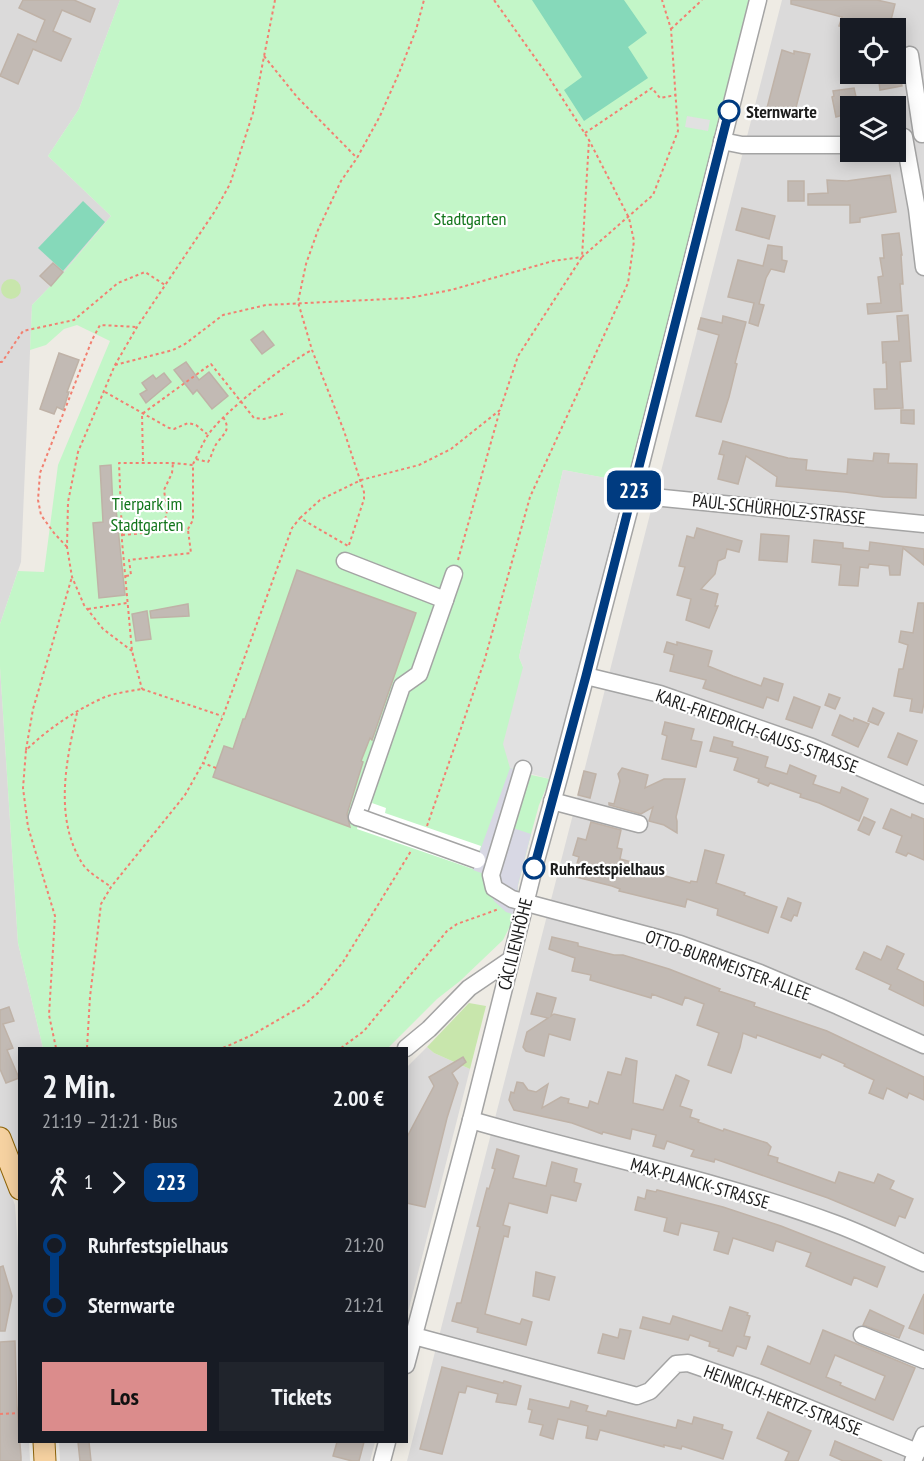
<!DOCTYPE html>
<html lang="de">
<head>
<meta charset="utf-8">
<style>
	:root { --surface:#171b24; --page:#20242c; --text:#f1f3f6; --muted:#9ea1a6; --accent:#db8c8c }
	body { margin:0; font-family:"PT Sans Narrow",sans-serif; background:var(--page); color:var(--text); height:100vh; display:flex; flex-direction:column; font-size:22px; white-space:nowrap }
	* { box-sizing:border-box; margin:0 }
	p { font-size:20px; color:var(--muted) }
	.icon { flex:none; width:33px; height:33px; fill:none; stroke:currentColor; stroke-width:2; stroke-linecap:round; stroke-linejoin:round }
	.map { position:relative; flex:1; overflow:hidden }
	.sheet { position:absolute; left:18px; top:1047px; width:390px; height:396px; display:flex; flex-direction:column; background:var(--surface); border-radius:0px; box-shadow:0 3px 15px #0003 }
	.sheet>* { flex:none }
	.badge { padding:0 12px; border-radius:9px; font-size:21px; line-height:39px }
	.fabs { position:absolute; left:840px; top:18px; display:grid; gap:12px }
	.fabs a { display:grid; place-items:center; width:66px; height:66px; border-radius:0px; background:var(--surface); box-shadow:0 3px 15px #0003; font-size:30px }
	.map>.badge { position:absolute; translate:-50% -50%; box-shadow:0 0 0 3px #fff }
	.legs { display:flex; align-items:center; gap:9px; height:66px; padding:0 24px; font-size:20px }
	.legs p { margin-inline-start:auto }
	.head { display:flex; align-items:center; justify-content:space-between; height:102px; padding:0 24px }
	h1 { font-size:33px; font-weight:700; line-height:45px }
	.cta { display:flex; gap:12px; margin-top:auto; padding:12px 24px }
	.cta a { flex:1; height:69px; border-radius:0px; background:var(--accent); color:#111; font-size:24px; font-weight:700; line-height:69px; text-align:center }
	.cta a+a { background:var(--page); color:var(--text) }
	ul { padding:0 24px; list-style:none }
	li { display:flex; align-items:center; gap:21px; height:60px; font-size:22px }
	li i { display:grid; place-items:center; width:9px; height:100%; margin:0 8px; background:currentColor }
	li i::after { content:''; width:15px; height:15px; margin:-8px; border:4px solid; border-radius:50%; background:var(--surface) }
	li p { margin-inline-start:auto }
	li:first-child i { background:linear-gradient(#0000 50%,currentColor 0) }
	li:last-child i { background:linear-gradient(currentColor 50%,#0000 0) }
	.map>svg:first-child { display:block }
	.residential { fill:#dbdada; fill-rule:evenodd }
	.grass { fill:#c8e6ac }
	.park { fill:#c3f6c8 }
	.pitch { fill:#86d9ba }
	.parking { fill:#e1e1e1 }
	.plaza { fill:#d8d8e4 }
	.pier { fill:#fff }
	.building { fill:#c2bab4; stroke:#bfb2a7; stroke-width:1.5; fill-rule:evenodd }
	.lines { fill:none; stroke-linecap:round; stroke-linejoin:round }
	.minor-casing { stroke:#a4a4a4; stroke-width:19 }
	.major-casing { stroke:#8e6408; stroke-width:23 }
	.path { stroke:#f28071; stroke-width:2; stroke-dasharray:3 3; stroke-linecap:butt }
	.minor { stroke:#fff; stroke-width:16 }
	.major { stroke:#f6d2a1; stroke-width:21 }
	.minor-bridge-casing { stroke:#a4a4a4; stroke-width:19; stroke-linecap:butt }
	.minor-bridge { stroke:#fff; stroke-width:16 }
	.line-1-casing { stroke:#fff; stroke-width:14 }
	.line-1 { stroke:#003b80; stroke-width:9 }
	.stop-1-dot { fill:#fff; stroke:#003b80; stroke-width:3 }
	.labels { text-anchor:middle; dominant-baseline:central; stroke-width:4.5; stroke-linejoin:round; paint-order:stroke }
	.stop-label { font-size:18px; font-weight:bold; fill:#1d1d1d; stroke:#fff; text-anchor:start }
	.park-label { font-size:18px; fill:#12751b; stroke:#fff }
	.street-label { font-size:18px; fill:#1d1d1d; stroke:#fff }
</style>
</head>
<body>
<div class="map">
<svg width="924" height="1461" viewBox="0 0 924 1461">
	<rect width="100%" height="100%" fill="#eeebe4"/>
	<g class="residential">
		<polygon points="0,0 120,0 79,109 48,156 111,216 64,272 32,305 21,562 0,624"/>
		<path d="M782 0H924V1458L923 1461H407ZM850 28H896V74H850ZM850 106H896V152H850Z"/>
		<polygon points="0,667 18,943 43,1048 20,1048 19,1166 0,1131"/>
		<polygon points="427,1047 434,1053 470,1069 407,1316 407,1067"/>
		<polygon points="0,1165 15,1205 20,1276 20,1442 29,1442 30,1461 0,1461"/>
		<polygon points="59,1442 375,1442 370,1461 60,1461"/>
	</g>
	<g class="grass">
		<circle cx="11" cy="289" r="10"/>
		<polygon points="469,1003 486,1006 470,1069 434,1053 427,1047"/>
	</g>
	<polygon class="park" points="120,0 750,0 627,482 563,470 519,657 523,667 522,773 550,779 539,805 531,834 518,885 516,914 503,940 460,981 437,999 388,1048 43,1048 18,943 0,667 0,624 18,571 44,572 58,465 110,341 77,325 64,329 46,345 30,350 32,305 64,272 111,216 48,156 79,109"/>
	<g class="pitch">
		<polygon points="532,0 624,0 647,33 628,47 648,78 584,121 564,90 582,77"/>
		<polygon points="83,201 105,222 63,271 38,248"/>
	</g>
	<g class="parking">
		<polygon points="687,116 710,120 708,131 685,127"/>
		<polygon points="563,470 627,482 561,742 550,779 510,768 503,744 523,667 519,657"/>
	</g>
	<polygon class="plaza" points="510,768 531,775 513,828 531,834 518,885 516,914 512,914 506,912 494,901 487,887 484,874 473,870"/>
	<polygon class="pier" points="368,798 373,799 372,803 386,808 385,813 481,846 473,869 357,829"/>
	<g class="building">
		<polygon points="23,0 74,0 95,9 90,22 62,10 53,31 71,39 61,61 33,49 18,84 0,76 18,34 36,42 45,20 19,8"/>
		<polygon points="791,0 877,0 895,4 889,28 849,28 839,26 842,17 791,4"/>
		<polygon points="782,50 794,54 794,51 810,54 794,115 767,108"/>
		<polygon points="878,74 900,74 902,86 880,90"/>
		<polygon points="854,88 858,106 850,106 850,113 836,117 832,97 834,96 833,91"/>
		<polygon points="890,175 896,212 860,218 860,222 850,223 850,205 808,205 808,194 828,193 827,180 847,181"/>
		<rect x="788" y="181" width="16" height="20"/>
		<polygon points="742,208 775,216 769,239 736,230"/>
		<polygon points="899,233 902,255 901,255 903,284 900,284 902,311 868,314 867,304 881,303 878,277 883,276 880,258 884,258 882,235"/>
		<polygon points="768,245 782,247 782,260 787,261 784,272 771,269 766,278 759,304 764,305 758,326 749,323 754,303 728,297 738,260 763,266"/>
		<polygon points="53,263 63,272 51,286 40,276"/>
		<polygon points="908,315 911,361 900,362 903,408 875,409 874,389 887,389 886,362 883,363 882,342 899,341 897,316"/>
		<polygon points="723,316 746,322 735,363 737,364 729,397 721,422 696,416 719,335 698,329 701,318 722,323"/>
		<polygon points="263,331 274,345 262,354 251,340"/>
		<polygon points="59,353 79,360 67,392 69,392 63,410 57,407 54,414 40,409"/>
		<polygon points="186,362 199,380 209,372 228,396 212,409 197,390 193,394 174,370"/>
		<polygon points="164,373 171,382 146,403 140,394 147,390 142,383 153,375 156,379"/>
		<polygon points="901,410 914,410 914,424 901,423"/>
		<polygon points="723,441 788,458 807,460 806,470 847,474 848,459 873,461 874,453 889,454 888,463 917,464 916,498 883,497 845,492 776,486 777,477 746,456 738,484 718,479 724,455 719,454"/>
		<polygon points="111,465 113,509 116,509 125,595 99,598 93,523 103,522 100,466"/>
		<polygon points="697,528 742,541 739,552 727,549 725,558 718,561 715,574 701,589 718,594 715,606 718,606 709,628 686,620 691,599 677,595 685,567 679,566 687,536 694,538"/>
		<polygon points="761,534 789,536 787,562 759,560"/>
		<polygon points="814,540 843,543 843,548 869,551 870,542 924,549 924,565 903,548 900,575 890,575 889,566 869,564 868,568 860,567 858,586 839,585 841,565 812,562"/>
		<polygon points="297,570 416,613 372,740 370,738 361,761 363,762 347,814 350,827 213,777 224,746 233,749 243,719 245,719"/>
		<polygon points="918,603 924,603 924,703 922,713 910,711 912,699 894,696 899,669 903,669 908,645 899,642 901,631 913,633"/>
		<polygon points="188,604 189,616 151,618 150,611"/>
		<polygon points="147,611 151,639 136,641 132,614"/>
		<polygon points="667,642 677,645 677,642 712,651 708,666 733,676 761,686 764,678 783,684 778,701 767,697 763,708 703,688 706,680 670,671 674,655 664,652"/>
		<polygon points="829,694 840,698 835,709 825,705"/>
		<polygon points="794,697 820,707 812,728 786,719"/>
		<polygon points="873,708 884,713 878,725 868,721"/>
		<polygon points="840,715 853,721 854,718 869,724 858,747 832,735"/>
		<polygon points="665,722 694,729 691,740 702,742 696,767 662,759 667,736 662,734"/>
		<polygon points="898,733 917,741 907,765 888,757"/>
		<polygon points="714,737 733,742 732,746 768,757 765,767 787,774 790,765 816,776 813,784 840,793 842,787 868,799 859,821 819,803 800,797 801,794 770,783 768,786 758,782 759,779 734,770 738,758 710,751"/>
		<polygon points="622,768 648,775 645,788 664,779 685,779 676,817 677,821 677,833 664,825 649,821 653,807 641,814 609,805 609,803 614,804 620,781 618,774"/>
		<polygon points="584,771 596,774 590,798 578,795"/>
		<polygon points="891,809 911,818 912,814 924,819 924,860 908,853 906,856 896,852 902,836 883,828"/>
		<polygon points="864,817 875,822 869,835 858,830"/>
		<polygon points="591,822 621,830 617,848 622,849 620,859 663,870 662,875 690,883 691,881 697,882 705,850 724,855 716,883 745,893 744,895 777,907 768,933 717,915 718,909 687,899 685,907 619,891 620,889 612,886 576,877 577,871 575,870 579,857 573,855 578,838 586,840"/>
		<polygon points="788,898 801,903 797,916 794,915 791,921 781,917"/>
		<polygon points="552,937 578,943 578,946 614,955 623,955 669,969 720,989 719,991 755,1003 754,1006 827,1031 924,1077 924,1100 909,1093 907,1098 887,1088 883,1099 869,1093 874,1080 844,1066 845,1064 822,1054 820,1058 757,1035 756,1038 743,1033 740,1047 731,1073 708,1065 719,1033 697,1025 704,1004 685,997 682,1005 652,994 651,998 590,980 591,975 572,971 575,958 549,949"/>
		<polygon points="887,946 904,954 897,969 924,982 924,1006 889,989 891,985 856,969 864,952 881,960"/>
		<polygon points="537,993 556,998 551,1016 554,1014 575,1019 570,1040 549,1034 544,1056 526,1051 523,1047 527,1032 548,1018 531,1014"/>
		<polygon points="9,1007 14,1021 3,1024 13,1048 7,1050 19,1078 6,1083 0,1069 0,1010"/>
		<polygon points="463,1057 466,1062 452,1073 458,1083 447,1118 425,1207 406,1203 406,1139 434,1086 429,1077"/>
		<polygon points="626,1058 637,1061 633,1103 663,1110 676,1075 689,1081 680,1106 692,1110 690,1117 699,1120 698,1122 723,1131 724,1129 767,1143 771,1147 768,1155 778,1158 777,1162 835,1183 839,1172 874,1183 878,1174 894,1181 890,1189 913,1199 905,1218 899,1216 895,1226 828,1198 715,1159 714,1162 691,1156 694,1150 667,1141 664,1149 653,1146 656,1135 632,1129 630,1139 603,1132 602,1134 572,1123 514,1110 509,1100 511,1092 514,1093 517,1082 523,1083 528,1090 536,1092 548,1084 542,1108 561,1097 569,1099 568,1103 588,1108 590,1101 598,1104 608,1072 621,1075"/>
		<polygon points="497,1149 519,1156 513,1178 546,1186 552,1162 577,1169 574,1182 581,1184 576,1201 551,1195 547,1213 509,1203 503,1225 510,1227 508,1237 504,1236 485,1314 520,1324 522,1319 532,1322 526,1345 477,1332 478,1328 452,1321 457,1303 461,1303 480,1227 477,1226 487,1188 489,1189 495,1169 492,1168"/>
		<polygon points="647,1190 656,1192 657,1190 723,1207 781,1226 885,1267 877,1287 854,1277 851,1285 806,1266 811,1253 776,1241 773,1251 733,1238 728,1254 714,1250 719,1232 681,1223 678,1235 664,1231 667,1218 635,1210 638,1197 645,1199"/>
		<polygon points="3,1266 12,1296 5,1331 0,1331 0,1267"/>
		<polygon points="536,1272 555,1277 549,1300 533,1296"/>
		<polygon points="924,1294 924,1334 909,1328"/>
		<polygon points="730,1307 748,1313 747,1315 750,1316 744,1336 750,1337 746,1349 737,1346 733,1356 718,1351 719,1349 709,1346 710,1342 690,1335 688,1340 640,1328 643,1317 670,1324 673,1316 722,1331"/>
		<polygon points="870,1310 904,1326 899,1338 863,1325"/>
		<polygon points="620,1329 631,1331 624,1359 598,1353 603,1334 618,1338"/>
		<path d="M823 1330 915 1368 893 1420 761 1364 768 1346 810 1364ZM835 1355 885 1376 875 1400 840 1385 841 1383 826 1377Z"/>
		<polygon points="15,1341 17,1406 21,1457 21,1461 0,1461 0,1342"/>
		<polygon points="442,1367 503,1383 504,1381 521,1386 516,1405 496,1402 498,1394 467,1386 465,1393 459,1392 442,1454 420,1449"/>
		<polygon points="530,1399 569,1408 571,1401 588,1406 586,1411 606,1416 608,1411 676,1428 678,1420 692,1424 694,1417 723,1425 722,1429 732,1432 723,1459 682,1446 681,1449 664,1445 664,1447 600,1430 597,1440 586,1438 588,1426 558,1419 553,1439 540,1435 543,1425 529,1422 532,1410 528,1409"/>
		<polygon points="768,1412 811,1431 798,1461 785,1461 789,1452 757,1438"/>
		<polygon points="835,1441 882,1461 843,1461 830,1455"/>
		<polygon points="78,1442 89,1442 91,1461 80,1461"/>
		<polygon points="337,1442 364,1442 359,1461 352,1461 333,1456"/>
	</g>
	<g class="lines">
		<g class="minor-casing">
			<g id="minor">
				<polyline points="910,55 922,134"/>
				<polyline points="904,137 917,209 924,267"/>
				<polyline points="722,141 742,145 850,145"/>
				<polyline points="633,495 924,524"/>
				<polyline points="345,561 445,600 419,674 402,686 357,817 361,818"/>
				<polyline points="445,600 454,574"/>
				<polyline points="586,676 660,694 812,747 924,795"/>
				<polyline points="523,769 491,875 494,888 512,899 680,944 760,973 838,1006 924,1045"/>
				<polyline points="552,801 639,824"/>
				<polyline points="406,1048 429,1029 469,988 510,960"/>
				<path d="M471 1120C592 1155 718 1180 836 1224 866 1235 895 1250 924 1263"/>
				<polyline points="862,1335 924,1360"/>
				<polyline points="414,1336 637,1396 650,1391 676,1364 688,1363 757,1387 917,1452"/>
				<polyline points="406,1365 471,1120 535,864 560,774 633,495 758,0"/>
				<polyline points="382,1461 387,1442"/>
				<polyline points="913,1461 924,1435"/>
			</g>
		</g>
		<g class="major-casing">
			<g id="major">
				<polyline points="0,1138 20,1189"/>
				<polyline points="44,1442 45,1461"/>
			</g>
		</g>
		<g class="path">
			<polyline points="671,29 702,0"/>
			<polyline points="264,56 297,97 357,158"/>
			<polyline points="585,133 652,88 660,98 676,95"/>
			<polyline points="0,362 2,362 23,331 74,320 118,283 145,272 165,285"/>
			<polyline points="115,365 173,350 185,344 223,315 266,305 409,298 451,290 553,261 582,257 653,195 678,131 671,29 662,0"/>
			<polyline points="105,392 169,428 174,429 188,423 196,425 207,434"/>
			<path d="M196 459 208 462C212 456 213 448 217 443 225 432 231 430 223 417"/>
			<polyline points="143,461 142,414 211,364 254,418 264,419 286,413"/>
			<path d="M193 464C198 455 202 444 208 435 223 412 287 363 312 350"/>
			<polyline points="300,518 320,500 361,480 419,465 451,449 500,410 518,356 582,257 589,140"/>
			<polyline points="163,531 167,511 164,490 172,473 173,463"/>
			<polyline points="122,535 188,529 193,520 193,465 173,463 119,463 122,535 122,541 132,651 142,689"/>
			<polyline points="349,545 364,499 364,492 344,431 312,350 298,302 306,264 318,230 341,181 357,158 380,116 399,73 416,30 424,0"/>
			<polyline points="67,547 54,533 41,515 38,500 40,473 92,340 100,325 137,327"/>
			<polyline points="458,560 500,410"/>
			<polyline points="126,576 131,575 129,560 191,553 188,530"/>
			<polyline points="88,609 127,603"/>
			<polyline points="132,651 103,629 84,605 72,577 67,547 68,502 78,452 115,365 137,327 215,211 230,184 253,113 275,0"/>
			<polyline points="142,689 222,716"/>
			<path d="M77 713C66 761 54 818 82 863 88 873 102 880 111 887"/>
			<polyline points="26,750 33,709 72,577"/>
			<polyline points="216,768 203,763 223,716 292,528 300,518 348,546"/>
			<polyline points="427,826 484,662 530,497 628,283 634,241 629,218 589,140 548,76 494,0"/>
			<path d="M56 1048 49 1015 55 916 28 827 23 788 26 750C49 728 76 710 105 697 116 693 130 691 142 689"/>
			<polyline points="87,1048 90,997 101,904 111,887 185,795 203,763"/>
			<polyline points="223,1048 250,1036 304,1005 319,992 343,962 411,851"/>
			<polyline points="341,1048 364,1031 377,1015 447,931 457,924 499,909"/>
			<polyline points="0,1414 20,1413"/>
		</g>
		<use href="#minor" class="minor"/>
		<use href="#major" class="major"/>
		<g class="minor-bridge-casing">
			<polyline id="minor-bridge" points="361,818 477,860"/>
		</g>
		<use href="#minor-bridge" class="minor-bridge"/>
	</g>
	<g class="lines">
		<g class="line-1-casing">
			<polyline id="line-1" points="534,868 586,676 729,111"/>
		</g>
		<use href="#line-1" class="line-1"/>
	</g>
	<g class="stop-1-dot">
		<circle cx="729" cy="111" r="10"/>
		<circle cx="534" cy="868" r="10"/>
	</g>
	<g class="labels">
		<g class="stop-label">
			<text x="746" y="111">Sternwarte</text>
			<text x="550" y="868">Ruhrfestspielhaus</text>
		</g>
		<g class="park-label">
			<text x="470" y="218">Stadtgarten</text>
			<text x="147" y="503">Tierpark im<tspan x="147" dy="21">Stadtgarten</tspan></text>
		</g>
		<g class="street-label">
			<text transform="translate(779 509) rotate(6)">PAUL-SCHÜRHOLZ-STRASSE</text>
			<text transform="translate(757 731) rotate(20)">KARL-FRIEDRICH-GAUSS-STRASSE</text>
			<text transform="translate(515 944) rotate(-76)">CÄCILIENHÖHE</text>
			<text transform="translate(728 965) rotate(20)">OTTO-BURRMEISTER-ALLEE</text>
			<text transform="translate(700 1183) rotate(16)">MAX-PLANCK-STRASSE</text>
			<text transform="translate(783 1400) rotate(21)">HEINRICH-HERTZ-STRASSE</text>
		</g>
	</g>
</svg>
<div class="fabs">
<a><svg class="icon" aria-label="locate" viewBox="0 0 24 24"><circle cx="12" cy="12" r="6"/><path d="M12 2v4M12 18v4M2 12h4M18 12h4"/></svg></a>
<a><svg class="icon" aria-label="layers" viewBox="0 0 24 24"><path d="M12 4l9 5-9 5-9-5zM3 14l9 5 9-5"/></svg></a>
</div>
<b class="badge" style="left:634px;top:490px;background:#003b80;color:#fff">223</b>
<section class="sheet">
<div class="head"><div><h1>2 Min.</h1><p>21:19 – 21:21 · Bus</p></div><b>2.00 €</b></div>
<div class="legs"><svg class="icon" aria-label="walk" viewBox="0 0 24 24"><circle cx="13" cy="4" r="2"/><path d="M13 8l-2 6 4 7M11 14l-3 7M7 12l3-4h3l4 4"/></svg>1<svg class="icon" aria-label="forward" viewBox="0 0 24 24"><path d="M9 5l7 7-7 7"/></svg><b class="badge" style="background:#003b80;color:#fff">223</b></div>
<ul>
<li><i style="color:#003b80"></i><b>Ruhrfestspielhaus</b><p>21:20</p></li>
<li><i style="color:#003b80"></i><b>Sternwarte</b><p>21:21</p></li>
</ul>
<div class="cta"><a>Los</a><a>Tickets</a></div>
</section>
</div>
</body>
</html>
